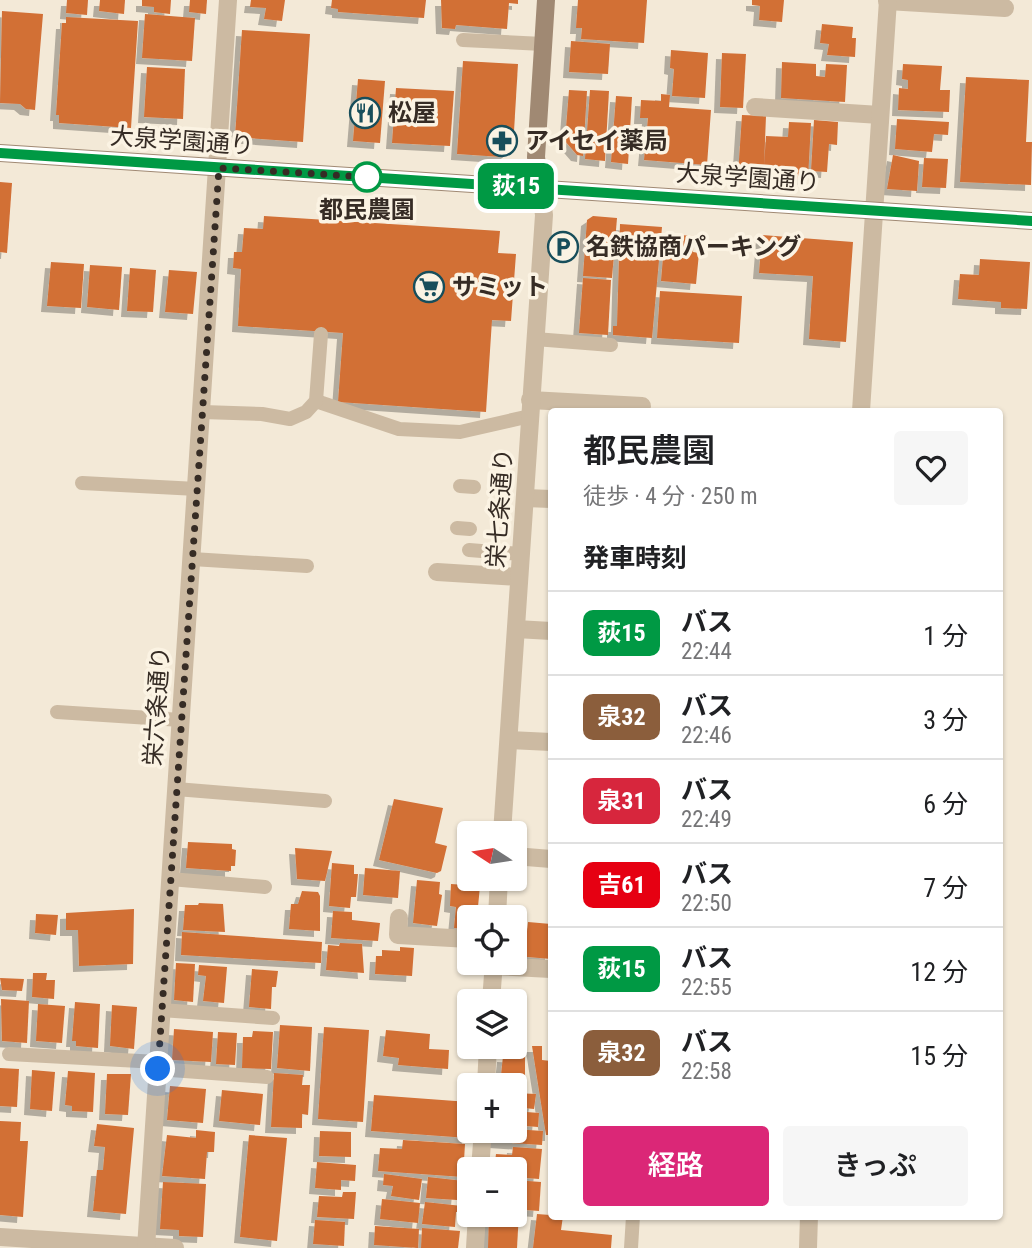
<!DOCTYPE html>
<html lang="ja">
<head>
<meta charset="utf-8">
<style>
	:root { --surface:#fff; --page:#f6f6f6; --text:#202124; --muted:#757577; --line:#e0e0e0; --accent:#db2777 }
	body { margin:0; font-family:"Roboto Condensed","Noto Sans JP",sans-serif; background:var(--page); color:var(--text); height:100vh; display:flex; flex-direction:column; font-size:26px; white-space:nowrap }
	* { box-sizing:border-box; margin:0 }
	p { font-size:23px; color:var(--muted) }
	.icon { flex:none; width:38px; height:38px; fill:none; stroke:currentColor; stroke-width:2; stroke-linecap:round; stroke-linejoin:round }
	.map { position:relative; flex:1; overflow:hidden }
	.sheet { position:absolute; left:548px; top:408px; width:455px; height:812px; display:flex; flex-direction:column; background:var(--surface); border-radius:7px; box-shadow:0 2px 5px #0004 }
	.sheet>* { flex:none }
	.badge { padding:0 14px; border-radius:10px; font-size:24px; line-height:46px }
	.needle { width:46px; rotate:282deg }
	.tools { position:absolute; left:457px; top:821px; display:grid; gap:14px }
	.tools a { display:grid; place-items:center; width:70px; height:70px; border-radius:7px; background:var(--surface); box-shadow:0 2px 5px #0004; font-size:35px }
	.you { position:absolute; width:35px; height:35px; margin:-18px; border:5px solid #fff; border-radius:50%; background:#1a73e8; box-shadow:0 0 0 10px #1a73e833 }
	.map>.badge { position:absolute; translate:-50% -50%; box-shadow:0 0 0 4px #fff }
	h2 { padding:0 35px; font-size:26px; line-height:63px }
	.round { display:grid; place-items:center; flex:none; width:74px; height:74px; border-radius:7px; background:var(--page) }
	.summary { display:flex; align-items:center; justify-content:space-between; height:119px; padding:0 35px }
	h1 { font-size:33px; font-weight:600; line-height:52px }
	.button { display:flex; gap:14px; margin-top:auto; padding:14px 35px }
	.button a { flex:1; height:80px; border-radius:7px; background:var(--accent); color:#fff; font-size:28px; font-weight:600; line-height:80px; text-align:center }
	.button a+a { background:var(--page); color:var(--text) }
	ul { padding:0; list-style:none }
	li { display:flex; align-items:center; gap:21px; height:84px; padding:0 35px; border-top:2px solid var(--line) }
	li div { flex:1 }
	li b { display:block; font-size:26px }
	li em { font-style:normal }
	li .badge { min-width:77px; font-weight:700; text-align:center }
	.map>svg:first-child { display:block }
	.building { fill:#d26f36; filter:url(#shadow) }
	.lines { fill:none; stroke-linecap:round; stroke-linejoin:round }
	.lane { stroke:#ccbaa2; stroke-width:14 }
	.street { stroke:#ccbaa2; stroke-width:18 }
	.secondary { stroke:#a08973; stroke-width:18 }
	.line-casing { stroke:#fff; stroke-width:16 }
	.line { stroke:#094; stroke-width:10 }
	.walk { stroke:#362c25; stroke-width:7; stroke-dasharray:0 12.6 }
	.stop-dot { fill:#fff; stroke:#094; stroke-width:3.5 }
	.labels { text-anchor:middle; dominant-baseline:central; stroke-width:7; stroke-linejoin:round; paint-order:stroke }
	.poi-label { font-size:24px; font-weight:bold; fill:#362c25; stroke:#fbf3e3; text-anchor:start }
	.street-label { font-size:24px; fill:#362c25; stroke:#fbf3e3 }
	.stop-label { font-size:24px; font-weight:bold; fill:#362c25; stroke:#fbf3e3 }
</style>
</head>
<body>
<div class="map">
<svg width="1032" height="1248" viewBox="0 0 1032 1248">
	<defs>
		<filter id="shadow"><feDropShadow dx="-6" dy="6" stdDeviation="0" flood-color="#0004"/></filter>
	</defs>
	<rect width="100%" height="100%" fill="#f3e9d7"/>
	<g class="building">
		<polygon points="67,0 88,0 87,15 66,13"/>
		<polygon points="100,0 125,0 124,14 99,11"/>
		<polygon points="142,0 171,0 170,14 154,12 154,7 142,6"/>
		<polygon points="190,0 207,0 206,14 189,12"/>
		<polygon points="251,0 285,0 282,21 264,19 266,8 250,7"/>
		<polygon points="332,0 426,0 424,18 338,12 338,9 331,8"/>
		<polygon points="441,0 518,0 518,4 509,3 507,29 456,25 455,29 442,28"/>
		<polygon points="578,0 647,0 644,43 581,39 582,28 576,28"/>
		<polygon points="752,0 784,0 782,22 759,20 760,6 752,5"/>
		<polygon points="2,11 43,14 35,110 26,109 20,104 0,103"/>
		<polygon points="145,14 195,18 192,61 142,58"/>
		<polygon points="66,17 138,21 131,128 59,123 59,115 56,115 62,23 66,23"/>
		<polygon points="822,24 853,27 852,38 856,38 855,57 827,55 829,44 820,43"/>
		<polygon points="242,30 310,34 303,142 235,137"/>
		<polygon points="571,41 610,44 608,74 569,72"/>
		<polygon points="671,50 708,53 705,98 672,96 674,69 670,68"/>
		<polygon points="722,53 746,54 743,108 720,107"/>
		<polygon points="463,61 518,64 513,148 502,157 457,154"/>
		<polygon points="782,62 816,64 816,76 825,77 826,64 847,65 845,102 781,98"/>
		<polygon points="903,64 942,66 940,90 950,90 949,112 898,110 899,88 908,89 908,80 902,79"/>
		<polygon points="147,67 185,69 183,119 144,117"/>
		<polygon points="966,77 1029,80 1026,142 1032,142 1031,185 960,182"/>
		<polygon points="358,79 385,81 380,143 353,141"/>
		<polygon points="396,88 454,91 450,146 392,143"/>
		<polygon points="569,90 587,91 583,156 577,155 565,141"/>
		<polygon points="590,90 609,91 605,161 585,159"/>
		<polygon points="661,94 670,95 669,107 711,110 707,165 644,160 648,118 640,118 641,100 661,101"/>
		<polygon points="616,96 632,97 628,164 611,162"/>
		<polygon points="742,115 766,116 764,166 766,136 788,137 789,122 811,123 808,179 738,175"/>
		<polygon points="897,119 949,122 948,135 934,134 932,152 895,149"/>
		<polygon points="814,120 838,122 837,145 829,144 827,172 811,171"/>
		<polygon points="893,155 919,161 917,191 887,189"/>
		<polygon points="924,158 948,159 946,188 922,187"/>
		<polygon points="0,182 12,183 7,253 0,252"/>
		<polygon points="264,216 500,231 498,253 516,254 511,321 492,320 486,412 338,402 343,333 238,326 241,269 233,268 234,252 242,252 244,228 263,229"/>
		<polygon points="593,216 617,218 612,278 583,276 587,220"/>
		<polygon points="620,224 662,227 652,338 613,335 613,326 617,326"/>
		<polygon points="665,234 694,236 693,252 699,253 696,284 661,281"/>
		<polygon points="762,235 853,242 846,342 809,339 813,276 759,273"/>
		<polygon points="980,259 1030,262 1027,309 1001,308 1001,302 958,299 960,274 979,275"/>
		<polygon points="51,262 84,264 81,308 47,306"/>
		<polygon points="90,265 122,267 119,310 87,307"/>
		<polygon points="130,268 156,270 153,312 127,311"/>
		<polygon points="169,270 197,272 193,314 165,312"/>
		<polygon points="583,278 611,280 608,335 579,333"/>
		<polygon points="660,291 742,296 739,343 657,338"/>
		<polygon points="394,799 443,808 435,843 447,846 441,871 437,873 379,860"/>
		<polygon points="188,842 232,844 232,849 236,850 235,866 231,866 231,871 186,868"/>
		<polygon points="295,848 332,851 325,881 297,879"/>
		<polygon points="332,863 354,865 354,874 358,874 356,897 351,897 350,908 329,906"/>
		<polygon points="365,868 400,871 398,898 363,895"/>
		<polygon points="417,880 440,882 439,894 442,895 437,926 413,923"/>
		<polygon points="451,884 480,886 477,917 469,917 469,929 454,928 456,907 450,906"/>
		<polygon points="302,891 318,892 320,896 320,931 289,929 291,904 298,904"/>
		<polygon points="199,903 223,904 225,932 183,930 185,905 198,905"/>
		<polygon points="134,909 133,964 79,966 78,930 66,930 66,913"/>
		<polygon points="333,911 352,912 352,920 380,923 378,941 331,938"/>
		<polygon points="36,914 58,915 56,935 35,933"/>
		<polygon points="528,922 551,924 551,959 516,956 514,940 526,941"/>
		<polygon points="182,932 322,942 321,963 181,955"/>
		<polygon points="340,943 362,944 364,973 326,970 328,945 339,946"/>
		<polygon points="400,947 414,948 412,976 375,974 376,956 382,956 382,950 400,951"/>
		<polygon points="176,963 195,964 193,1002 174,1000"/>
		<polygon points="199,965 227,967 224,1003 203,1001 206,976 198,975"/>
		<polygon points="252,969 278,971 276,987 272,987 271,1009 249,1007"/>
		<polygon points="33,973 47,973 46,980 55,980 54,999 32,997"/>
		<polygon points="0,978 24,979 22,991 2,990"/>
		<polygon points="1,999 29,1001 27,1043 2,1041"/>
		<polygon points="75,1002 100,1004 98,1048 76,1046 76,1041 72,1041"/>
		<polygon points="38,1004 65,1006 62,1043 36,1041"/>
		<polygon points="112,1005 137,1007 134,1049 110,1046"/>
		<polygon points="280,1025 312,1027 310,1071 277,1068"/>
		<polygon points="324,1027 369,1030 363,1122 318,1119"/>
		<polygon points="174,1029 213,1032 211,1062 172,1060"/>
		<polygon points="386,1030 430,1034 429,1049 449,1050 448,1069 398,1065 399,1058 383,1056"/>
		<polygon points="253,1031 273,1032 271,1069 242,1068 243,1037 252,1037"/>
		<polygon points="218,1032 237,1033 235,1065 216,1064"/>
		<polygon points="514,1034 522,1034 521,1052 501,1051 502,1046 514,1046"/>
		<polygon points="532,1046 542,1046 542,1060 551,1061 551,1135 546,1135"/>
		<polygon points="503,1056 525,1057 525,1076 520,1076 519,1090 514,1090 514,1085 500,1085"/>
		<polygon points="0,1068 19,1069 17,1107 0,1106"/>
		<polygon points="32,1070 55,1072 52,1111 30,1109"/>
		<polygon points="68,1071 95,1073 93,1112 72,1111 72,1106 65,1105"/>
		<polygon points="274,1073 303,1075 302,1085 310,1085 308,1115 302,1114 302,1128 271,1127"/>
		<polygon points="107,1074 131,1074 128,1115 105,1114"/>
		<polygon points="170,1086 206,1089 203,1123 167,1120"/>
		<polygon points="222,1090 263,1094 260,1125 219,1121"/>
		<polygon points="514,1093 536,1094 534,1109 514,1107"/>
		<polygon points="374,1095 469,1102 468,1138 371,1131"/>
		<polygon points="514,1111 539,1113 538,1127 514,1125"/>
		<polygon points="0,1121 21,1122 20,1141 28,1141 23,1217 0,1215"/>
		<polygon points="97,1124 134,1128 126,1214 93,1211 97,1170 103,1170 105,1147 94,1146"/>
		<polygon points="514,1129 543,1131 542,1145 495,1142 496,1130"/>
		<polygon points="196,1130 215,1132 214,1152 207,1152 205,1179 162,1176 167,1135 196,1138"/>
		<polygon points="320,1131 351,1132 351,1157 319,1156"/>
		<polygon points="249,1135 287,1138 277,1241 240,1237"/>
		<polygon points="403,1140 465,1144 463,1177 378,1171 380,1148 402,1149"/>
		<polygon points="513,1147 542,1149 539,1179 514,1177 514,1169 494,1169 496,1154 512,1155"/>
		<polygon points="317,1162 356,1165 355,1181 341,1180 341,1190 315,1188"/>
		<polygon points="384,1174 422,1179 419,1200 391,1196 393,1186 383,1185"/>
		<polygon points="428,1177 464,1181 463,1189 458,1189 457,1200 426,1198"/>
		<polygon points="514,1180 541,1182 539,1211 514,1209"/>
		<polygon points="163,1182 206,1184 203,1237 179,1236 179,1230 160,1229"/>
		<polygon points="343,1192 356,1192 354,1219 317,1217 319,1196 342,1197"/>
		<polygon points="382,1199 420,1203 418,1223 380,1219"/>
		<polygon points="425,1202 462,1206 461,1212 456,1212 455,1227 422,1224"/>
		<polygon points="514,1212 519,1212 517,1248 488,1248 489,1214"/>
		<polygon points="537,1214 563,1216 561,1230 612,1235 611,1248 533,1248"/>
		<polygon points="315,1220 345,1222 344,1246 313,1244"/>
		<polygon points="375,1226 419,1229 418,1248 374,1245"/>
		<polygon points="422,1228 460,1231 458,1248 421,1248"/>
	</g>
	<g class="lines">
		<g class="lane">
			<polyline points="463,40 543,44"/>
			<polyline points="535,339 611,345"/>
			<polyline points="316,401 399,429 460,432 530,416"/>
			<polyline points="203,412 262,414 290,419 306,412 316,401 321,334"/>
			<polyline points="82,483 197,489"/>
			<polyline points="460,486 474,487"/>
			<polyline points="457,528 470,529"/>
			<polyline points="469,550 521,554"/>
			<polyline points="192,559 307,566"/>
			<polyline points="57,712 181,720"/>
			<polyline points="176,789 325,801"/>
			<polyline points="170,879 265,887"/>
			<polyline points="476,997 492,998"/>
			<polyline points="161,1010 273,1018"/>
			<polyline points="9,1054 158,1062"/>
			<polyline points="157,1069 267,1077"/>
			<polyline points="631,1248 633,1216"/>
		</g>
		<g class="street">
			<polyline points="887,1 1005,8"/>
			<polyline points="755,107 880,115"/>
			<polyline points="530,400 642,406"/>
			<polyline points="861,411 888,0"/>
			<polyline points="525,498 551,499"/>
			<polyline points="437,572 519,577"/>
			<polyline points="516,629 551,631"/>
			<polyline points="509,740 551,742"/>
			<polyline points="502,833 544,215 540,187"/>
			<polyline points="514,856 551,859"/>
			<polyline points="497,917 499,878"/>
			<polyline points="399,918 398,935 469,939"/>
			<polyline points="494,966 551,969"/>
			<polyline points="491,1001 494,962"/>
			<polyline points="486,1085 488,1046"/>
			<polyline points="480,1169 483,1130"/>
			<polyline points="0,1237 175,1248"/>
			<polyline points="146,1248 228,0"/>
			<polyline points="475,1248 477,1214"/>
			<polyline points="808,1248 809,1216"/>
		</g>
		<g class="secondary">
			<polyline points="0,153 1032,221"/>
			<polyline points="540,187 536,157 546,0"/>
		</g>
	</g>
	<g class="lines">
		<g class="line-casing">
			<polyline id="line" points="0,153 1032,221"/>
		</g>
		<use href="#line" class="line"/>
		<polyline class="walk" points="158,1069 219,168 367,177"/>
	</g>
	<defs>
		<g id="restaurant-ring" transform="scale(1.575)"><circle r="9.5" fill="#fbf3e3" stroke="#174e5b" stroke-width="1.5"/><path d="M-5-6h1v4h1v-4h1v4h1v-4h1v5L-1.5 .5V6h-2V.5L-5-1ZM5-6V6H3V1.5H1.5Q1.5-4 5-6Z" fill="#174e5b"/></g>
		<g id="pharmacy-ring" transform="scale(1.575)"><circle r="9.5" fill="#fbf3e3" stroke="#174e5b" stroke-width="1.5"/><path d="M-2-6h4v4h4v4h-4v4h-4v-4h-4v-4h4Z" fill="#174e5b"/></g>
		<g id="parking-ring" transform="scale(1.575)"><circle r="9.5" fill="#fbf3e3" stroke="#174e5b" stroke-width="1.5"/><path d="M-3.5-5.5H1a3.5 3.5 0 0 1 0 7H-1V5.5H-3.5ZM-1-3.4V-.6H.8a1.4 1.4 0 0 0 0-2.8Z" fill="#174e5b"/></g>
		<g id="supermarket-ring" transform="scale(1.575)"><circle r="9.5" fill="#fbf3e3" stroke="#174e5b" stroke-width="1.5"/><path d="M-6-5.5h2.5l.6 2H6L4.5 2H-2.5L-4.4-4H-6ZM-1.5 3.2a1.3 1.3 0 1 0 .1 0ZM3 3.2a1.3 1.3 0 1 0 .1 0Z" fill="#174e5b"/></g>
	</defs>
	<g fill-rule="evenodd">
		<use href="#restaurant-ring" x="365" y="113"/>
		<use href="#pharmacy-ring" x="502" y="141"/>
		<use href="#parking-ring" x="563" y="247"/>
		<use href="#supermarket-ring" x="429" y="287"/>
	</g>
	<circle class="stop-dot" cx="367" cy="177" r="14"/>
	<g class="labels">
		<g class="poi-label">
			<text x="388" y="113">松屋</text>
			<text x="525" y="141">アイセイ薬局</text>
			<text x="586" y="247">名鉄協商パーキング</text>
			<text x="452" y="287">サミット</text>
		</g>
		<g class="street-label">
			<text transform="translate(182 141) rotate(4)">大泉学園通り</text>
			<text transform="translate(748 178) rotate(4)">大泉学園通り</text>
			<text transform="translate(500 508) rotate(-86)">栄七条通り</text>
			<text transform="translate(157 706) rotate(-86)">栄六条通り</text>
		</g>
		<g class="stop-label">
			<text x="367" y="210">都民農園</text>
		</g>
	</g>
</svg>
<div class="tools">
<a><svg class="needle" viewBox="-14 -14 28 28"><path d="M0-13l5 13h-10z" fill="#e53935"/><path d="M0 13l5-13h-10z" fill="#757577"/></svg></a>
<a><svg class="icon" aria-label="locate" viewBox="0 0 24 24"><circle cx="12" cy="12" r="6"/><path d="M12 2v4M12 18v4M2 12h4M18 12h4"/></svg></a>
<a><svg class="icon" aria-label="layers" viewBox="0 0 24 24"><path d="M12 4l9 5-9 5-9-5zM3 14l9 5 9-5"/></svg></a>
<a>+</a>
<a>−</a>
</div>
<div class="you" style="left:158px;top:1069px"></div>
<b class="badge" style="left:516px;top:186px;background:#094;color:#fff">荻15</b>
<section class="sheet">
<div class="summary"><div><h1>都民農園</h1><p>徒歩 · 4 分 · 250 m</p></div><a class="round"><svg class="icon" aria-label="heart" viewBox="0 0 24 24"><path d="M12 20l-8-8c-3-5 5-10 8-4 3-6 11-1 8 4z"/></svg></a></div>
<h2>発車時刻</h2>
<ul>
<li><span class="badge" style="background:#094;color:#fff">荻15</span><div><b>バス</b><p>22:44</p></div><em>1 分</em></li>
<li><span class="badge" style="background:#8b5e3c;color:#fff">泉32</span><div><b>バス</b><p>22:46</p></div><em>3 分</em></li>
<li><span class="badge" style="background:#d7263d;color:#fff">泉31</span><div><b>バス</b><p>22:49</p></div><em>6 分</em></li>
<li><span class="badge" style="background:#e60012;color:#fff">吉61</span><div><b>バス</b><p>22:50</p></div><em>7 分</em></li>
<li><span class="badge" style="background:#094;color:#fff">荻15</span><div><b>バス</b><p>22:55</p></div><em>12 分</em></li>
<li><span class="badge" style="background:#8b5e3c;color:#fff">泉32</span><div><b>バス</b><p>22:58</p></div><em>15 分</em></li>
</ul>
<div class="button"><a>経路</a><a>きっぷ</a></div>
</section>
</div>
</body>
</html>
